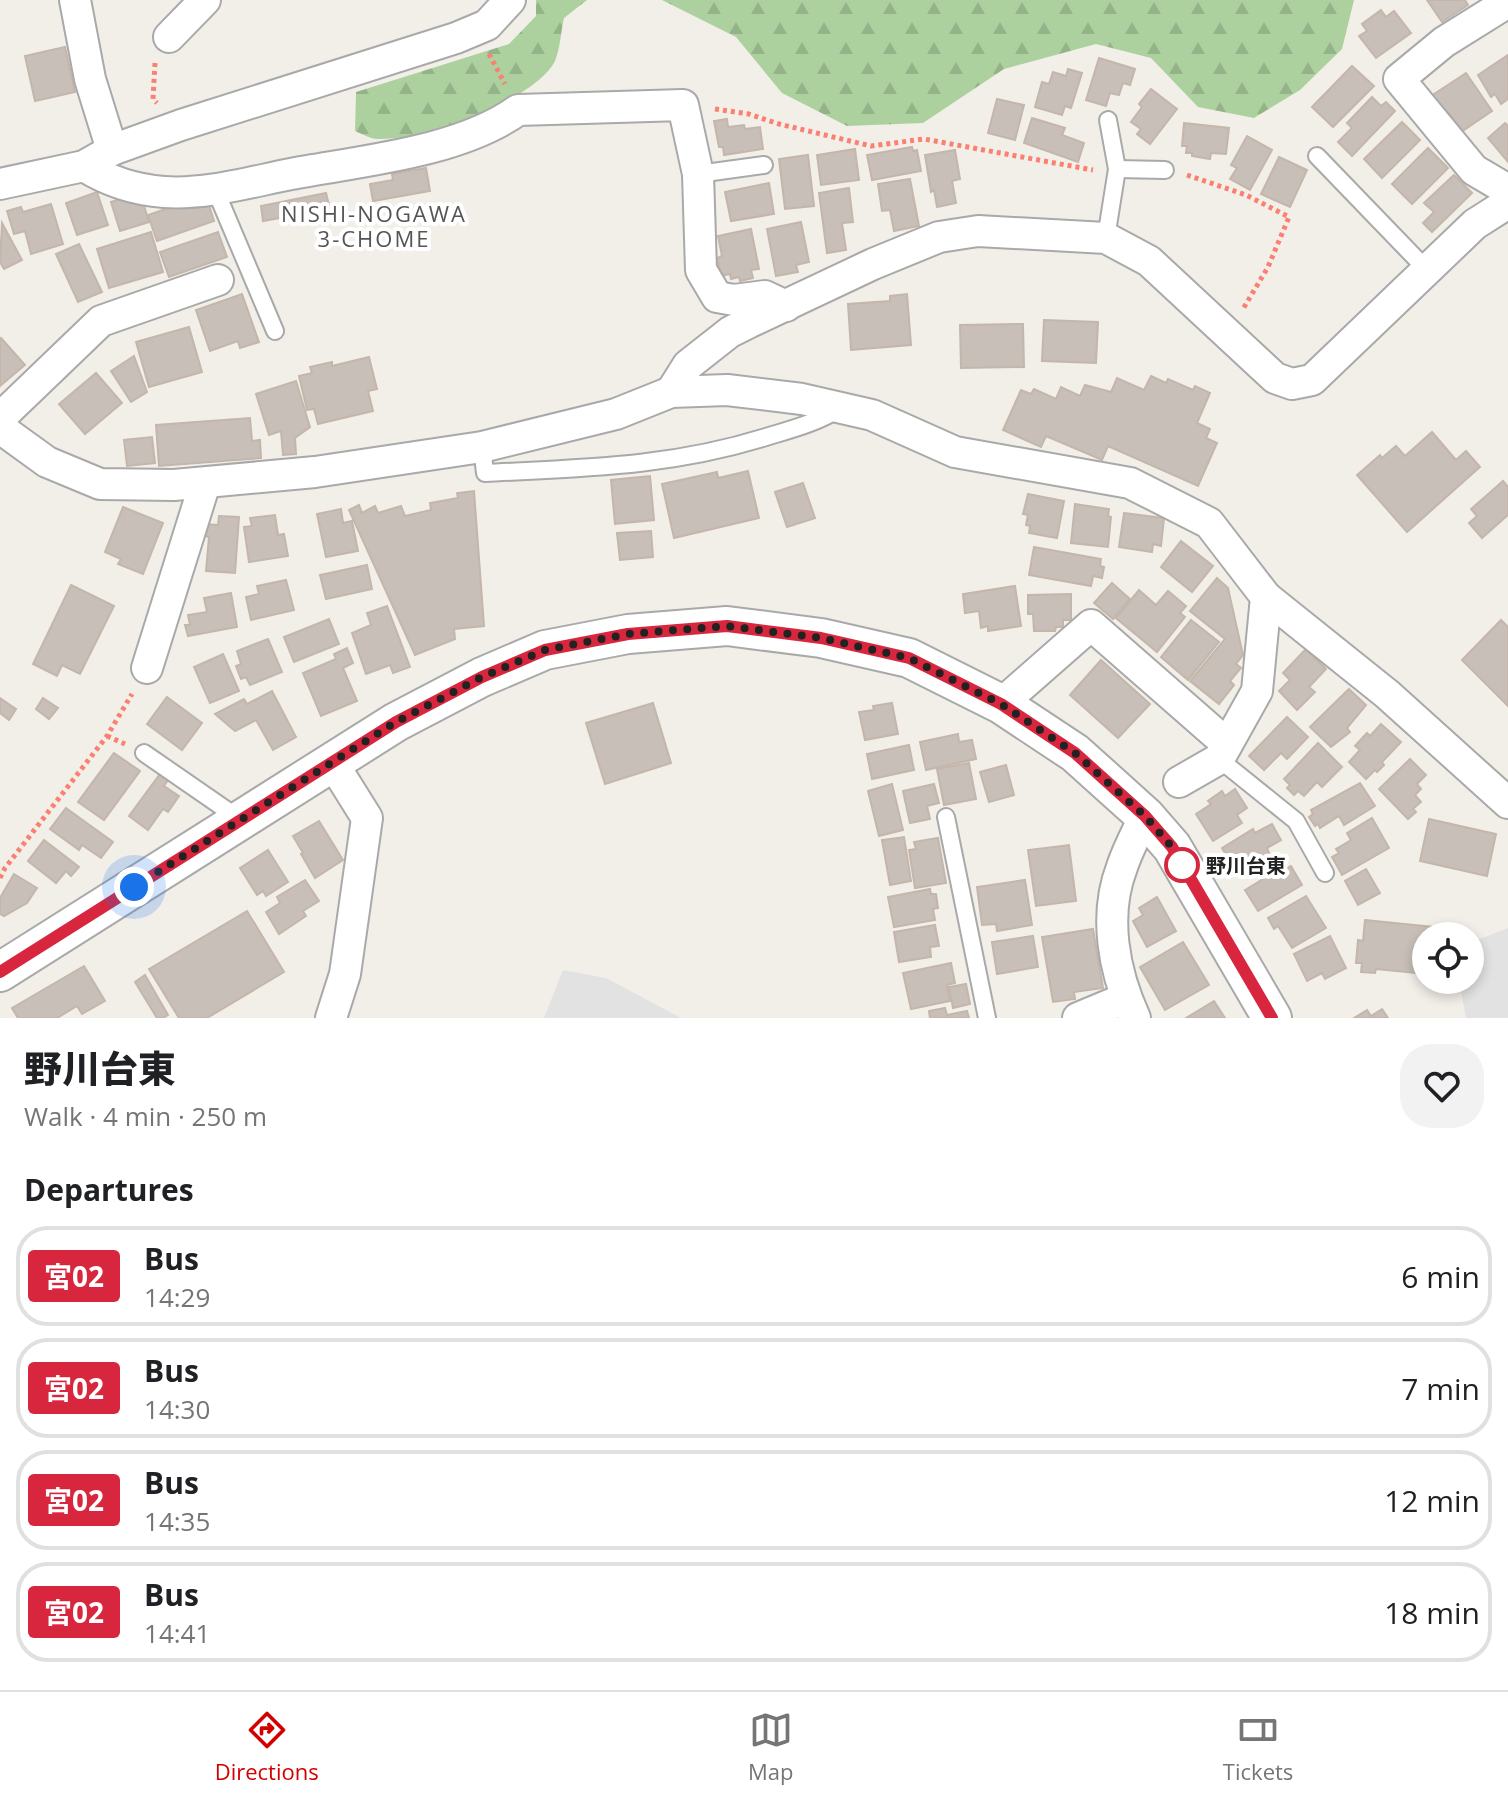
<!DOCTYPE html>
<html lang="en">
<head>
<meta charset="utf-8">
<style>
	:root { --surface:#fff; --page:#f2f2f2; --text:#202124; --muted:#757577; --line:#e0e0e0; --accent:#d40000 }
	body { margin:0; font-family:"Open Sans","Noto Sans JP",sans-serif; background:var(--page); color:var(--text); height:100vh; display:flex; flex-direction:column; font-size:30px; white-space:nowrap }
	* { box-sizing:border-box; margin:0 }
	p { font-size:26px; color:var(--muted) }
	.icon { flex:none; width:44px; height:44px; fill:none; stroke:currentColor; stroke-width:2; stroke-linecap:round; stroke-linejoin:round }
	.map { position:relative; height:1018px; overflow:hidden }
	.sheet { display:flex; flex-direction:column; background:var(--surface); flex:1 }
	.sheet>* { flex:none }
	.badge { padding:0 16px; border-radius:6px; font-size:28px; line-height:52px }
	.fabs { position:absolute; left:1412px; top:922px; display:grid; gap:16px }
	.fabs a { display:grid; place-items:center; width:72px; height:72px; border-radius:50%; background:var(--surface); box-shadow:0 4px 12px #0003; font-size:40px }
	.you { position:absolute; width:40px; height:40px; margin:-20px; border:6px solid #fff; border-radius:50%; background:#1a73e8; box-shadow:0 0 0 12px #1a73e833 }
	.map>.badge { position:absolute; translate:-50% -50%; box-shadow:0 0 0 4px #fff }
	h2 { padding:0 24px; font-size:30px; line-height:72px }
	.round { display:grid; place-items:center; flex:none; width:84px; height:84px; border-radius:32px; background:var(--page) }
	.overview { display:flex; align-items:center; justify-content:space-between; height:136px; padding:0 24px }
	h1 { font-size:38px; font-weight:800; line-height:60px }
	ul { padding:0; list-style:none }
	li { display:flex; align-items:center; gap:24px; height:100px; margin:0 16px 12px; padding:0 8px; border:4px solid var(--line); border-radius:32px }
	li div { flex:1 }
	li b { display:block; font-size:30px }
	li em { font-style:normal }
	li .badge { min-width:88px; font-weight:700; text-align:center }
	.menu { display:flex; justify-content:space-around; align-items:center; height:112px; border-top:2px solid var(--line); background:var(--surface); font-size:22px; color:var(--muted) }
	.menu a { display:grid; justify-items:center; gap:4px }
	.menu .selected { color:var(--accent) }
	.map>svg:first-child { display:block }
	.forest { fill:url(#forest-firs) }
	.parking { fill:#e2e2e2 }
	.building { fill:#c7bfb8; stroke:#c4b6ab; stroke-width:2 }
	.lines { fill:none; stroke-linecap:round; stroke-linejoin:round }
	.service-casing { stroke:#a9a9a9; stroke-width:20 }
	.minor-casing { stroke:#a9a9a9; stroke-width:34 }
	.tertiary-casing { stroke:#a9a9a9; stroke-width:42 }
	.path { stroke:#fa8072; stroke-width:5; stroke-dasharray:4 4; stroke-linecap:butt }
	.service { stroke:#fff; stroke-width:16 }
	.minor { stroke:#fff; stroke-width:30 }
	.tertiary { stroke:#fff; stroke-width:38 }
	.line-casing { stroke:#fff; stroke-width:18 }
	.line { stroke:#d7263d; stroke-width:12 }
	.walk { stroke:#222; stroke-width:8; stroke-dasharray:0 14.4 }
	.stop-dot { fill:#fff; stroke:#d7263d; stroke-width:4 }
	.labels { text-anchor:middle; dominant-baseline:central; stroke-width:8; stroke-linejoin:round; paint-order:stroke }
	.stop-label { font-size:20px; font-weight:bold; fill:#222; stroke:#fff; text-anchor:start }
	.neighbourhood-label { font-size:22px; letter-spacing:2px; fill:#555; stroke:#fff }
</style>
</head>
<body>
<div class="map">
<svg width="1508" height="1018" viewBox="0 0 1508 1018">
	<defs>
		<pattern id="forest-firs" width="22" height="20" patternUnits="userSpaceOnUse" patternTransform="scale(2)"><rect width="22" height="20" fill="#add19e"/><path d="M5 1l3.5 6h-7zM16 11l3.5 6h-7z" fill="#95b388"/></pattern>
	</defs>
	<rect width="100%" height="100%" fill="#f2efe9"/>
	<g class="forest">
		<path d="M536 0H587L564 18C561 31 560 49 555 61 535 101 421 141 378 139 371 139 362 134 355 131L356 92 509 44 536 16Z"/>
		<polygon points="662,0 1354,0 1342,49 1300,90 1254,118 1198,107 1151,58 1096,44 1004,69 923,123 847,126 782,93 736,37"/>
	</g>
	<g class="parking">
		<polygon points="1508,928 1508,1018 1466,1018 1459,980 1470,980 1470,943"/>
		<polygon points="563,970 606,978 681,1018 544,1018"/>
	</g>
	<g class="building">
		<polygon points="1427,0 1465,0 1468,5 1442,22"/>
		<polygon points="1381,10 1386,17 1394,11 1411,33 1376,58 1359,36 1367,31 1362,24"/>
		<polygon points="65,47 75,92 35,101 25,56"/>
		<polygon points="1508,55 1508,99 1501,104 1495,94 1491,97 1478,75"/>
		<polygon points="1099,58 1135,69 1130,85 1123,83 1119,95 1110,93 1106,106 1086,100"/>
		<polygon points="1352,66 1374,86 1333,127 1312,107"/>
		<polygon points="1068,69 1082,73 1071,108 1065,106 1062,115 1035,107 1042,82 1049,84 1053,72 1066,76"/>
		<polygon points="1466,73 1492,111 1461,132 1448,112 1443,115 1431,96"/>
		<polygon points="1151,89 1177,109 1150,144 1137,134 1141,129 1131,122 1142,107 1139,104"/>
		<polygon points="1372,97 1381,106 1386,102 1395,111 1352,156 1338,142 1352,128 1347,123"/>
		<polygon points="997,99 1024,105 1015,140 988,133"/>
		<polygon points="1032,118 1065,128 1062,135 1084,143 1078,162 1024,143"/>
		<polygon points="727,119 728,127 744,125 745,129 760,127 763,149 724,155 723,147 719,147 714,121"/>
		<polygon points="1402,122 1420,140 1382,178 1364,159"/>
		<polygon points="1184,123 1229,128 1226,154 1211,153 1210,159 1192,156 1192,153 1186,153 1187,146 1182,146"/>
		<polygon points="1505,123 1508,126 1508,162 1488,138"/>
		<polygon points="1247,136 1272,150 1250,190 1230,179 1237,168 1231,165"/>
		<polygon points="912,147 913,151 917,150 921,171 872,180 867,155"/>
		<polygon points="1428,148 1448,168 1412,204 1392,184"/>
		<polygon points="855,149 859,180 821,185 817,155"/>
		<polygon points="955,150 960,179 952,181 956,203 937,207 934,190 931,192 925,155"/>
		<polygon points="808,155 814,206 785,209 779,159"/>
		<polygon points="1279,157 1307,170 1290,207 1261,194"/>
		<polygon points="426,168 430,191 373,201 370,184 393,180 392,174"/>
		<polygon points="1454,175 1472,193 1432,232 1423,223 1434,212 1424,203"/>
		<polygon points="910,179 919,226 894,231 890,210 882,211 878,184"/>
		<polygon points="769,183 774,214 731,221 725,192"/>
		<polygon points="849,188 853,222 842,223 846,250 827,253 819,193"/>
		<polygon points="97,192 108,225 77,235 66,203"/>
		<polygon points="140,193 149,222 120,231 111,202"/>
		<polygon points="326,193 330,209 263,221 261,206"/>
		<polygon points="191,200 193,207 208,202 214,221 157,241 148,215"/>
		<polygon points="51,204 63,244 31,254 25,231 14,234 7,211 21,207 23,212"/>
		<polygon points="801,222 809,262 796,265 798,272 776,276 767,229"/>
		<polygon points="2,223 22,260 4,269 0,262"/>
		<polygon points="751,229 759,269 751,270 753,278 740,281 739,277 731,279 730,274 721,276 717,258 722,256 718,236"/>
		<polygon points="151,232 163,272 109,288 97,249"/>
		<polygon points="218,232 227,257 169,277 160,252"/>
		<polygon points="79,244 102,292 78,302 56,254"/>
		<polygon points="242,294 259,342 240,348 238,341 210,351 196,310"/>
		<polygon points="907,294 911,345 851,350 848,304 890,301 890,296"/>
		<polygon points="1044,320 1098,322 1096,363 1042,361"/>
		<polygon points="1023,324 1024,367 961,368 960,325"/>
		<polygon points="189,327 202,372 149,387 136,342"/>
		<polygon points="1,338 25,365 0,386 0,339"/>
		<polygon points="134,356 147,392 131,402 111,371"/>
		<polygon points="369,357 377,389 368,391 373,411 318,424 314,409 307,410 299,376 312,373 310,367 332,362 332,366"/>
		<polygon points="96,373 122,403 85,434 59,404"/>
		<polygon points="1151,376 1166,383 1168,379 1193,390 1195,386 1210,393 1197,423 1210,429 1206,438 1217,443 1198,486 1108,446 1102,460 1046,436 1041,447 1003,430 1021,390 1031,394 1034,389 1056,399 1061,387 1080,396 1085,385 1111,392 1117,378 1144,390"/>
		<polygon points="296,381 310,427 295,438 296,454 283,455 281,431 269,435 256,394"/>
		<polygon points="250,418 252,441 260,440 261,458 159,466 156,425"/>
		<polygon points="1432,432 1456,460 1466,451 1480,467 1407,532 1357,475 1380,455 1382,458 1396,446 1405,456"/>
		<polygon points="152,437 155,463 127,466 124,440"/>
		<polygon points="748,471 759,518 674,538 662,484 717,472 718,478"/>
		<polygon points="650,476 654,520 615,524 611,480"/>
		<polygon points="1503,481 1508,487 1508,515 1482,538 1469,523 1477,516 1471,509"/>
		<polygon points="803,483 815,518 787,527 775,492"/>
		<polygon points="474,491 484,626 454,629 455,639 415,655 349,510 359,505 362,513 375,506 378,513 401,506 405,516 431,510 430,503 458,498 457,493"/>
		<polygon points="1028,494 1064,501 1057,538 1029,533 1030,526 1026,525 1028,515 1023,514"/>
		<polygon points="1075,504 1109,509 1108,516 1111,517 1108,547 1071,543"/>
		<polygon points="123,507 163,523 143,574 118,564 121,559 105,552"/>
		<polygon points="341,509 343,523 352,521 358,551 326,557 317,514"/>
		<polygon points="1124,513 1164,518 1161,546 1153,544 1152,552 1119,547"/>
		<polygon points="275,515 278,535 284,534 288,556 249,562 244,527 252,526 250,518"/>
		<polygon points="219,516 239,517 235,573 206,571 209,537 205,536 206,524 218,525"/>
		<polygon points="651,531 653,557 620,560 617,533"/>
		<polygon points="1181,541 1213,566 1192,592 1161,567"/>
		<polygon points="1034,547 1101,559 1100,566 1104,567 1102,578 1093,576 1091,586 1029,575"/>
		<polygon points="367,565 372,589 326,599 320,575"/>
		<polygon points="1217,578 1228,588 1243,655 1236,664 1241,668 1230,681 1234,685 1219,704 1190,681 1225,639 1190,611"/>
		<polygon points="286,580 294,610 251,620 246,597 259,594 257,586"/>
		<polygon points="1112,583 1130,599 1113,619 1094,603"/>
		<polygon points="71,585 114,606 80,674 62,665 57,676 33,664"/>
		<polygon points="1015,586 1021,626 988,631 988,626 981,628 979,611 965,613 963,594"/>
		<polygon points="1139,590 1156,605 1168,591 1186,606 1180,613 1185,617 1157,652 1116,618"/>
		<polygon points="231,593 237,627 188,636 185,625 190,625 188,615 207,612 204,598"/>
		<polygon points="1071,594 1071,620 1063,620 1063,627 1056,627 1055,631 1034,631 1033,614 1028,614 1028,595"/>
		<polygon points="387,606 410,667 393,673 390,665 366,674 352,633 371,625 367,613"/>
		<polygon points="329,619 339,644 294,662 284,637"/>
		<polygon points="1191,620 1219,642 1188,680 1161,657"/>
		<polygon points="1501,620 1508,627 1508,706 1462,660"/>
		<polygon points="268,639 282,672 250,685 246,677 241,679 236,666 241,664 237,651"/>
		<polygon points="347,648 353,663 343,668 357,701 321,716 303,673 336,659 334,654"/>
		<polygon points="1306,649 1326,669 1309,687 1315,692 1297,710 1279,691 1290,680 1283,673"/>
		<polygon points="223,654 239,691 210,703 194,667"/>
		<polygon points="1101,660 1150,704 1118,738 1070,695"/>
		<polygon points="1349,689 1366,705 1347,728 1350,732 1331,747 1310,727"/>
		<polygon points="272,691 296,737 273,750 256,720 235,731 215,714 244,699 247,704"/>
		<polygon points="167,697 202,723 182,750 147,724"/>
		<polygon points="0,698 16,709 9,720 0,713"/>
		<polygon points="43,698 58,708 49,719 36,709"/>
		<polygon points="653,703 671,763 605,784 586,723"/>
		<polygon points="892,703 898,734 865,740 859,712 874,710 873,706"/>
		<polygon points="1287,717 1308,737 1287,759 1281,753 1264,770 1249,756"/>
		<polygon points="1381,724 1401,742 1382,762 1384,765 1377,772 1375,770 1366,779 1349,762 1360,750 1355,746 1367,733 1370,736"/>
		<polygon points="958,734 959,742 972,740 976,759 926,770 920,742"/>
		<polygon points="1318,743 1342,767 1322,787 1317,782 1304,796 1298,791 1294,795 1287,788 1290,785 1284,779"/>
		<polygon points="909,745 914,770 872,779 867,754"/>
		<polygon points="114,753 140,771 104,820 78,802"/>
		<polygon points="1410,759 1426,775 1417,784 1421,789 1415,795 1421,802 1413,809 1416,812 1408,819 1379,789"/>
		<polygon points="969,763 976,799 944,805 937,769"/>
		<polygon points="1006,765 1014,795 989,802 980,772"/>
		<polygon points="160,774 168,780 164,786 179,796 168,812 163,809 148,830 129,816"/>
		<polygon points="1360,783 1375,806 1344,825 1339,816 1320,828 1318,824 1315,826 1309,817 1313,814 1311,810"/>
		<polygon points="892,784 903,830 879,836 868,791"/>
		<polygon points="934,784 939,803 927,806 930,819 910,823 903,791"/>
		<polygon points="1235,789 1247,808 1237,815 1242,823 1213,841 1196,814 1211,804 1208,801 1222,791 1225,796"/>
		<polygon points="66,808 113,842 101,858 82,845 79,850 50,829"/>
		<polygon points="1372,818 1389,848 1342,875 1332,857 1339,853 1336,849 1351,840 1347,833"/>
		<polygon points="1429,819 1496,834 1487,876 1420,861"/>
		<polygon points="319,821 343,860 315,878 301,854 303,853 293,836"/>
		<polygon points="1272,824 1281,840 1267,848 1270,855 1237,874 1222,848 1253,829 1255,833"/>
		<polygon points="904,837 911,881 890,885 882,840"/>
		<polygon points="938,838 946,883 915,888 909,850 916,849 914,842"/>
		<polygon points="44,840 79,867 71,876 66,871 56,883 28,861"/>
		<polygon points="1069,845 1076,901 1036,906 1028,850"/>
		<polygon points="268,850 288,882 266,896 263,891 257,895 240,868"/>
		<polygon points="1276,865 1280,872 1291,866 1302,885 1258,911 1245,890 1263,879 1260,875"/>
		<polygon points="1366,869 1380,893 1358,905 1345,881"/>
		<polygon points="14,874 37,888 27,903 4,916 0,914 0,898"/>
		<polygon points="305,880 319,901 303,911 306,916 279,934 266,912 280,903 277,897"/>
		<polygon points="1025,880 1032,925 997,931 996,924 982,925 977,887"/>
		<polygon points="930,889 931,894 936,894 938,908 933,909 935,920 894,927 888,897"/>
		<polygon points="1306,896 1326,928 1292,948 1278,926 1274,929 1268,918"/>
		<polygon points="1157,897 1176,931 1147,947 1133,921 1143,915 1139,908"/>
		<polygon points="247,911 284,972 207,1018 179,1018 149,969"/>
		<polygon points="1365,920 1433,927 1432,936 1426,936 1426,974 1376,969 1375,973 1361,972 1362,963 1356,963 1358,940 1363,941"/>
		<polygon points="935,925 939,946 930,947 931,957 899,962 894,932"/>
		<polygon points="1093,929 1103,988 1074,992 1075,999 1053,1002 1042,937"/>
		<polygon points="1033,936 1038,967 997,974 992,942"/>
		<polygon points="1330,936 1346,968 1325,979 1322,973 1307,981 1294,954"/>
		<polygon points="1183,942 1209,985 1165,1010 1140,967"/>
		<polygon points="951,963 955,983 947,985 950,1001 911,1009 903,973"/>
		<polygon points="84,966 105,1001 82,1014 77,1006 57,1018 18,1018 12,1008"/>
		<polygon points="145,975 168,1015 163,1018 157,1018 135,982"/>
		<polygon points="966,984 970,1004 953,1008 949,987"/>
		<polygon points="1214,1001 1225,1018 1186,1018"/>
		<polygon points="945,1008 947,1015 967,1011 969,1018 930,1018 929,1011"/>
		<polygon points="1382,1009 1388,1018 1354,1018 1367,1010 1371,1016"/>
	</g>
	<g class="lines">
		<g class="service-casing">
			<g id="service">
				<polyline points="1317,156 1428,271"/>
				<polyline points="1117,169 1165,170"/>
				<polyline points="698,174 764,165"/>
				<polyline points="215,189 275,331"/>
				<polyline points="1106,238 1117,169 1108,120"/>
				<path d="M482 447 485 473C584 468 670 467 766 437 792 429 817 423 840 408"/>
				<polyline points="144,753 241,820"/>
				<polyline points="1219,759 1296,821 1325,873"/>
				<polyline points="946,817 987,1018"/>
			</g>
		</g>
		<g class="minor-casing">
			<g id="minor">
				<polyline points="75,0 90,79 112,150"/>
				<polyline points="1508,2 1444,42 1399,79 1474,170 1508,190"/>
				<polyline points="169,37 205,0"/>
				<path d="M84 166C108 181 136 190 164 192 206 195 250 182 291 174 361 161 460 152 518 110L683 105 698 174 701 270 717 297 734 300 765 296 786 306"/>
				<polyline points="0,184 84,166 112,150 181,125 456,38 487,25 510,0"/>
				<polyline points="671,392 688,365 730,332 750,322 873,264 939,237 978,231 1106,238 1149,261 1275,378 1292,384 1312,380 1475,224 1508,203"/>
				<polyline points="0,418 101,321 218,280"/>
				<polyline points="0,428 47,462 100,484 174,485 315,472 482,447 616,414 671,392 727,390 802,399 872,415 955,452 1130,483 1209,523 1266,597 1257,691 1219,759 1179,782"/>
				<polyline points="1266,597 1387,694 1508,803"/>
				<polyline points="147,668 205,483"/>
				<polyline points="1001,704 1091,625 1227,744"/>
				<polyline points="331,1018 345,974 367,818 332,762"/>
				<polyline points="1078,1018 1126,998"/>
				<path d="M1135 1018C1114 972 1103 916 1122 867 1128 849 1137 832 1145 816"/>
			</g>
		</g>
		<g class="tertiary-casing">
			<polyline id="tertiary" points="0,972 396,722 482,677 545,650 628,634 727,626 821,638 909,658 1001,704 1075,753 1145,816 1172,847 1272,1018"/>
		</g>
		<g class="path">
			<polyline points="489,54 505,84"/>
			<polyline points="155,63 153,99 157,103"/>
			<polyline points="715,109 749,114 779,124 871,146 924,139 1093,170"/>
			<polyline points="1187,175 1246,195 1289,217 1268,267 1243,309"/>
			<polyline points="107,736 125,744"/>
			<polyline points="0,878 5,868 107,736 132,694"/>
		</g>
		<use href="#service" class="service"/>
		<use href="#minor" class="minor"/>
		<use href="#tertiary" class="tertiary"/>
	</g>
	<g class="lines">
		<g class="line-casing">
			<polyline id="line" points="0,972 396,722 482,677 545,650 628,634 727,626 821,638 909,658 1001,704 1075,753 1145,816 1172,847 1272,1018"/>
		</g>
		<use href="#line" class="line"/>
		<polyline class="walk" points="134,887 396,722 482,677 545,650 628,634 727,626 821,638 909,658 1001,704 1075,753 1145,816 1172,847 1186,871 1182,865"/>
	</g>
	<circle class="stop-dot" cx="1182" cy="865" r="16"/>
	<g class="labels">
		<g class="stop-label">
			<text x="1206" y="865">野川台東</text>
		</g>
		<g class="neighbourhood-label">
			<text x="374" y="213">NISHI-NOGAWA<tspan x="374" dy="25">3-CHOME</tspan></text>
		</g>
	</g>
</svg>
<div class="fabs">
<a><svg class="icon" aria-label="locate" viewBox="0 0 24 24"><circle cx="12" cy="12" r="6"/><path d="M12 2v4M12 18v4M2 12h4M18 12h4"/></svg></a>
</div>
<div class="you" style="left:134px;top:887px"></div>
</div>
<section class="sheet">
<div class="overview"><div><h1>野川台東</h1><p>Walk · 4 min · 250 m</p></div><a class="round"><svg class="icon" aria-label="heart" viewBox="0 0 24 24"><path d="M12 20l-8-8c-3-5 5-10 8-4 3-6 11-1 8 4z"/></svg></a></div>
<h2>Departures</h2>
<ul>
<li><span class="badge" style="background:#d7263d;color:#fff">宮02</span><div><b>Bus</b><p>14:29</p></div><em>6 min</em></li>
<li><span class="badge" style="background:#d7263d;color:#fff">宮02</span><div><b>Bus</b><p>14:30</p></div><em>7 min</em></li>
<li><span class="badge" style="background:#d7263d;color:#fff">宮02</span><div><b>Bus</b><p>14:35</p></div><em>12 min</em></li>
<li><span class="badge" style="background:#d7263d;color:#fff">宮02</span><div><b>Bus</b><p>14:41</p></div><em>18 min</em></li>
</ul>
</section>
<nav class="menu">
<a class="selected"><svg class="icon" aria-label="directions" viewBox="0 0 24 24"><path d="M12 3l9 9-9 9-9-9zM9 14v-3h6M13 9l2 2-2 2"/></svg>Directions</a>
<a><svg class="icon" aria-label="map" viewBox="0 0 24 24"><path d="M3 6l6-2 6 2 6-2v14l-6 2-6-2-6 2zM9 4v14M15 6v14"/></svg>Map</a>
<a><svg class="icon" aria-label="tickets" viewBox="0 0 24 24"><path d="M3 7h18v10H3zM15 7v10"/></svg>Tickets</a>
</nav>
</body>
</html>
